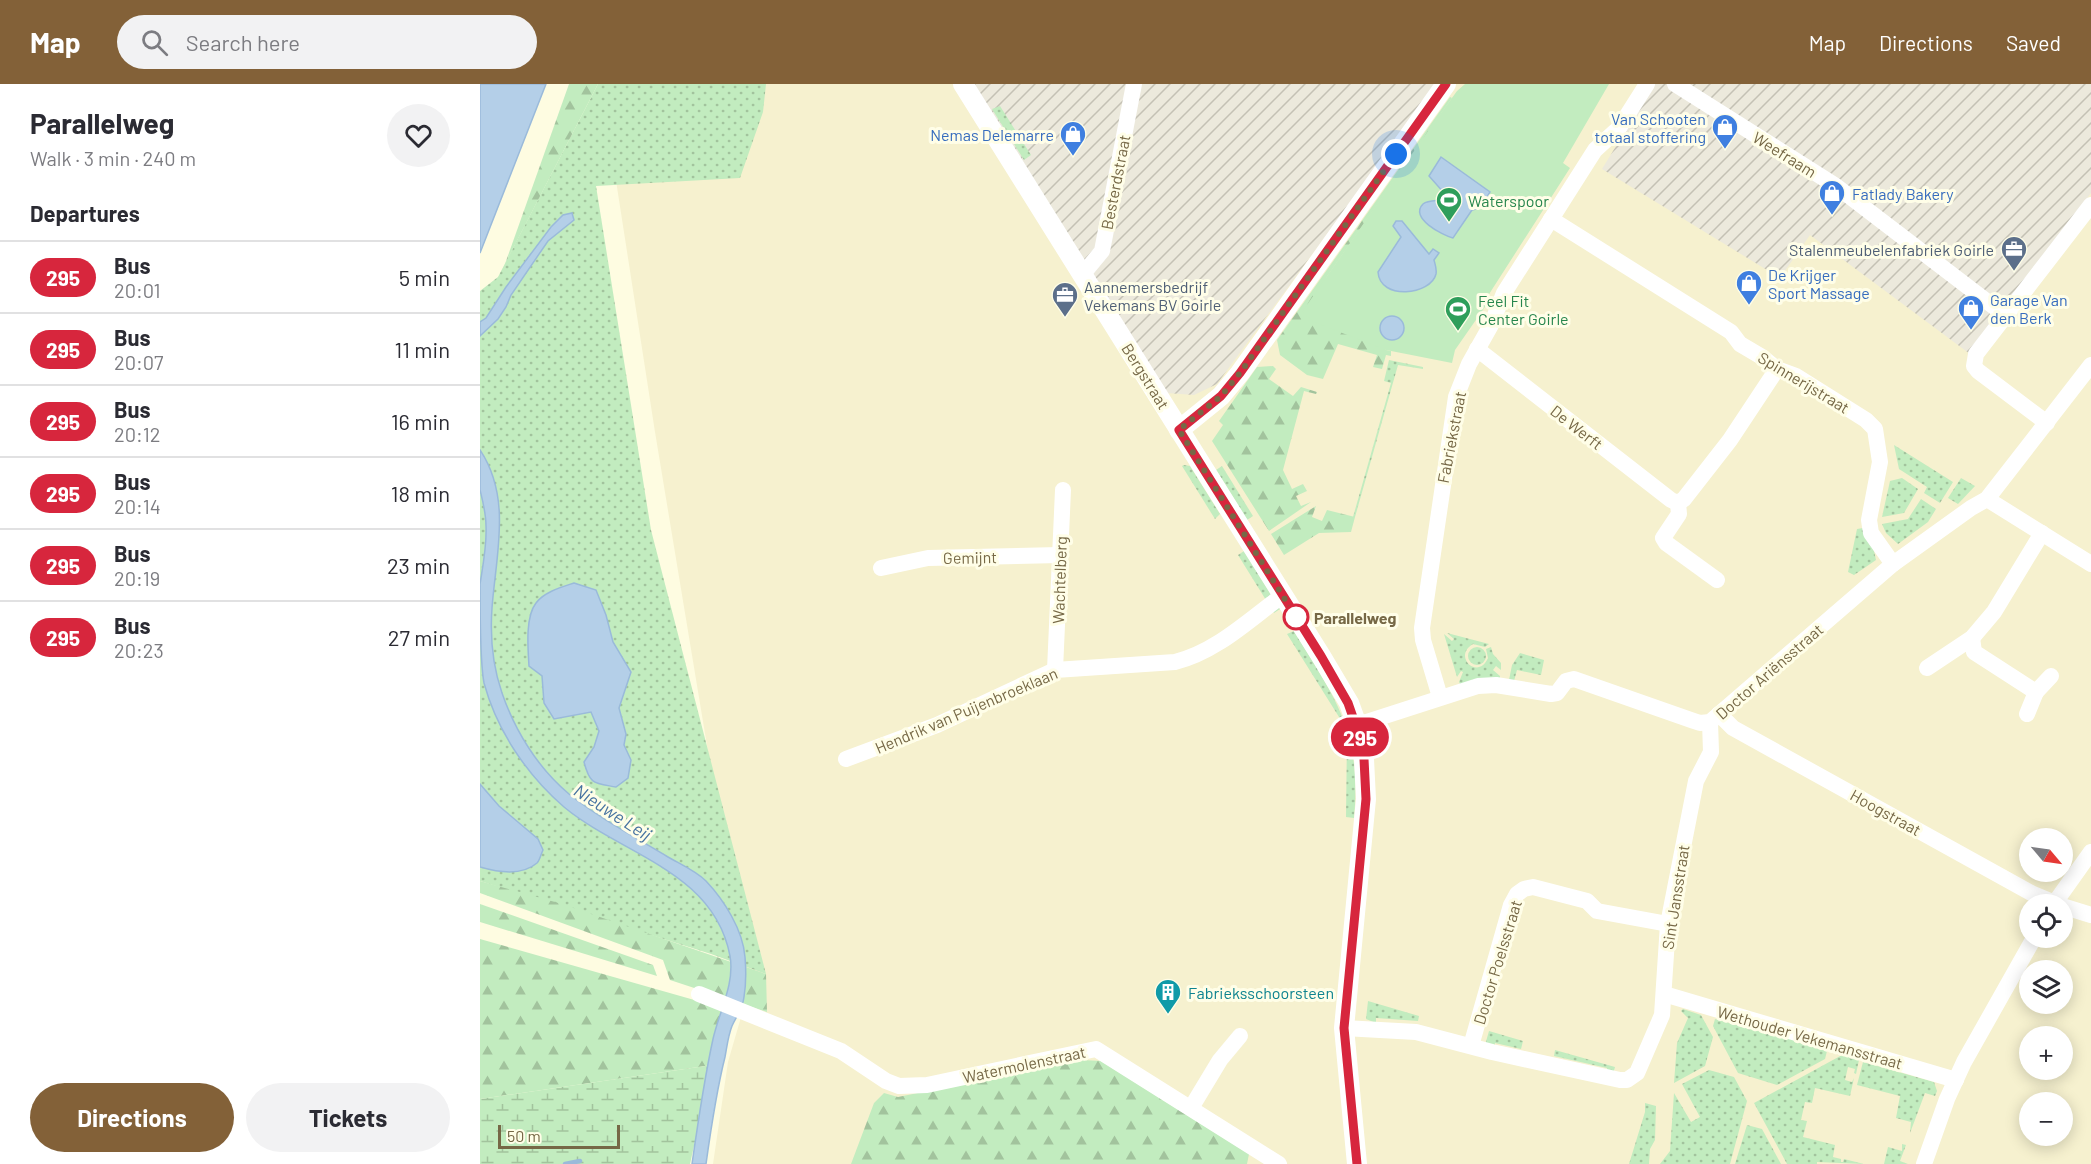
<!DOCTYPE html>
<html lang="en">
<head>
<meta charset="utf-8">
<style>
	:root { --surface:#fff; --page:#f2f2f3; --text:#2b2b33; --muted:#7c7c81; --line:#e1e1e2; --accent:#836138 }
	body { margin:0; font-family:Barlow,sans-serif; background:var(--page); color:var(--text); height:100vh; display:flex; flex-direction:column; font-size:22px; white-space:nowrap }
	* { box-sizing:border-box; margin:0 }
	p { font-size:20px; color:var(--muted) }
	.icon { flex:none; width:33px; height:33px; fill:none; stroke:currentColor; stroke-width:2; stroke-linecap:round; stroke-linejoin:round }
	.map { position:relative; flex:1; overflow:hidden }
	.drawer { display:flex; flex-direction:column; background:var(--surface); width:480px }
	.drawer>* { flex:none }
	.badge { padding:0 12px; border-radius:20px; font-size:21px; line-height:39px }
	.needle { width:39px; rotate:119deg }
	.controls { position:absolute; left:1539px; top:744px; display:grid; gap:12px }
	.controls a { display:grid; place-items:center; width:54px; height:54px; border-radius:50%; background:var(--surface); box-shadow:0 3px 15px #0003; font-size:30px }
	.scale { position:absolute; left:18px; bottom:15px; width:122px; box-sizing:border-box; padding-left:6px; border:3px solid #766846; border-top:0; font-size:16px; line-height:21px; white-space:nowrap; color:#766846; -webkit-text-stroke:4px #fffee8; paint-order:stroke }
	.you { position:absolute; width:30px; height:30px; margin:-15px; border:4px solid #fff; border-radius:50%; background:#1a73e8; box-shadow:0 0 0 9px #1a73e833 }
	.map>.badge { position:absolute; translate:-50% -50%; box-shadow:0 0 0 3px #fff }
	h2 { padding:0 30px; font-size:22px; line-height:54px }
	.round { display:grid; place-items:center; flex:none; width:63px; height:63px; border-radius:32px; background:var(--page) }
	.overview { display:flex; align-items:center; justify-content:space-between; height:102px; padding:0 30px }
	h1 { font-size:28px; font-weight:700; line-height:45px }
	.action { display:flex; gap:12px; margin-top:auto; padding:12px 30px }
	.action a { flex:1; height:69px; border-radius:36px; background:var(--accent); color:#fff; font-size:24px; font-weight:700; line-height:69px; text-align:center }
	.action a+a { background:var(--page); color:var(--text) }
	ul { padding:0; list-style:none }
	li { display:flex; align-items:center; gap:18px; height:72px; padding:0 30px; border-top:2px solid var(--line) }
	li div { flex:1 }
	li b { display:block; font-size:22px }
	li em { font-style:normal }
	li .badge { min-width:66px; font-weight:700; text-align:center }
	header { display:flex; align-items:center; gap:36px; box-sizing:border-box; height:84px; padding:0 30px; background:var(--accent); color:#fff }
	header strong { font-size:28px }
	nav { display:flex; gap:33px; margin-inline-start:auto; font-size:21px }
	.search { width:420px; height:54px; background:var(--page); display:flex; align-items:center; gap:15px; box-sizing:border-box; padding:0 21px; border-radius:33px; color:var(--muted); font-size:22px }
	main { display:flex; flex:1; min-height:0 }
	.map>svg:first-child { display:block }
	.residential { fill:#f6f1cf; fill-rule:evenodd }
	.industrial { fill:url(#industrial-furrows) }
	.green { fill:url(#green-dots) }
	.forest { fill:url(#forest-firs) }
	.wetland { fill:url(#wetland-marsh) }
	.pitch { fill:#c2ecbf }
	.water { fill:#b4cfe8; stroke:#9abada; stroke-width:1.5 }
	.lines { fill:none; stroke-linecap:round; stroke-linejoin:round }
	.stream { stroke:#9abada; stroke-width:4.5 }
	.minor { stroke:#fff; stroke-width:16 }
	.tertiary { stroke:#fff; stroke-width:20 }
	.line-casing { stroke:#fff; stroke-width:14 }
	.line { stroke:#d7263d; stroke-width:9 }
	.walk { stroke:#766846; stroke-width:6; stroke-dasharray:0 10.8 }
	.stop-dot { fill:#fff; stroke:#d7263d; stroke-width:3 }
	.labels { text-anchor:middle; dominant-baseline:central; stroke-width:6; stroke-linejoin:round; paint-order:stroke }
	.shop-label { font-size:16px; fill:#366cbe; stroke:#fffee8; text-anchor:start }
	.street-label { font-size:16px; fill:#766846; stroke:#fffee8 }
	.leisure-label { font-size:16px; fill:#27864d; stroke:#fffee8; text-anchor:start }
	.service-label { font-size:16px; fill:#4e5e75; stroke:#fffee8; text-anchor:end }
	.stop-label { font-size:16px; font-weight:bold; fill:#766846; stroke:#fffee8; text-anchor:start }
	.culture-label { font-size:16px; fill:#0d838f; stroke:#fffee8; text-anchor:start }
	.water-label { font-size:18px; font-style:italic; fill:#4773a1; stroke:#fffee8 }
</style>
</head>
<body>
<header>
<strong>Map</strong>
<div class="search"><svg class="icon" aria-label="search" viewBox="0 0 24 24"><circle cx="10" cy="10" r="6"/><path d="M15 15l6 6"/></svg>Search here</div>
<nav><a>Map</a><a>Directions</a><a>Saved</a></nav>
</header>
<main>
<section class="drawer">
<div class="overview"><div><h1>Parallelweg</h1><p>Walk · 3 min · 240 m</p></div><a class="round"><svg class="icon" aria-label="heart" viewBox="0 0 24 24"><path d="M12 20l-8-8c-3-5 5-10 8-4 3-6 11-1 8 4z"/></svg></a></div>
<h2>Departures</h2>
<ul>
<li><span class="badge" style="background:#d7263d;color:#fff">295</span><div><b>Bus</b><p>20:01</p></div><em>5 min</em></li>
<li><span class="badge" style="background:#d7263d;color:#fff">295</span><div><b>Bus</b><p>20:07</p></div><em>11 min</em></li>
<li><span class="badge" style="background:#d7263d;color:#fff">295</span><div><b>Bus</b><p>20:12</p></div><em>16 min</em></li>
<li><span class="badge" style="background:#d7263d;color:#fff">295</span><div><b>Bus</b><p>20:14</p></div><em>18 min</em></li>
<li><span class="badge" style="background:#d7263d;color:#fff">295</span><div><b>Bus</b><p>20:19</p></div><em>23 min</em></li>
<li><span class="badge" style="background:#d7263d;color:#fff">295</span><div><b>Bus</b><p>20:23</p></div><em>27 min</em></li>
</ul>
<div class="action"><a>Directions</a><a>Tickets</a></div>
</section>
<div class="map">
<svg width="1611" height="1080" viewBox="0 0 1611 1080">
	<defs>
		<pattern id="industrial-furrows" width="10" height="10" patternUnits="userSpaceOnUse" patternTransform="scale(1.5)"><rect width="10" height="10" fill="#ece9dc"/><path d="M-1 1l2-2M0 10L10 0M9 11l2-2" fill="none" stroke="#c4c1b4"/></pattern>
		<pattern id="green-dots" width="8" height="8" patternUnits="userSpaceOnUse" patternTransform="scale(1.5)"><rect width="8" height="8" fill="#c2ecbf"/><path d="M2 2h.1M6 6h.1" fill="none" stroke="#a2c39d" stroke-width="1.8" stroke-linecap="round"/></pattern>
		<pattern id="forest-firs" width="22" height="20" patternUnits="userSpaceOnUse" patternTransform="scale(1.5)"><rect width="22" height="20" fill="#c2ecbf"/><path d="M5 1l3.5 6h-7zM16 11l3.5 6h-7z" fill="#a2c39d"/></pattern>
		<pattern id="wetland-marsh" width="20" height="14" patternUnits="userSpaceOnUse" patternTransform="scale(1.5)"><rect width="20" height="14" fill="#c2ecbf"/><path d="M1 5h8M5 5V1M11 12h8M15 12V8" fill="none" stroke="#a2c39d"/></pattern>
	</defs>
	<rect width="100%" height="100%" fill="#fefce1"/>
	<path class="residential" d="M121 0H1611V1080H233L248 978 268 909 175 348ZM1550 754H1582V788H1550ZM1550 820H1582V854H1550ZM1550 886H1582V920H1550ZM1550 952H1582V986H1550ZM1550 1018H1582V1052H1550Z"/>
	<g class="industrial">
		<polygon points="489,0 957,0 737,300 714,311 687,309"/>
		<polygon points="1174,0 1611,0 1611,109 1490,270 1330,151 1300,194 1122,85"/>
	</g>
	<g class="green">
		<polygon points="118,0 286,0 283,28 260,94 116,102 171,446 286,890 231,870 0,797 0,207 18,193"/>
		<polygon points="520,22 551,71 544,76 512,25"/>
		<polygon points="909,276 943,283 943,285 918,281 875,433 873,433 911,299 904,297"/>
		<polygon points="1414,361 1473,398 1460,419 1444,409 1447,403 1419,385"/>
		<polygon points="704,381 710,382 740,430 735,435 702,382"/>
		<polygon points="742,382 773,432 767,436 736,386"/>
		<polygon points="1422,394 1438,405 1424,429 1402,433 1410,397"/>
		<polygon points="1481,394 1495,402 1478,420 1468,414"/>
		<polygon points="1441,415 1456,425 1448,438 1418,460 1406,449 1402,440 1428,435"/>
		<polygon points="1383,444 1394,467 1396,476 1374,491 1368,488 1377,445"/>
		<polygon points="764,467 800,525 794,529 758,471"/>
		<path d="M814 547C856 615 882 649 874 734L866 733 867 651 864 641 807 550Z"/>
		<path d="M967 549 1009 560 1005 563 993 560C972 572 998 597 1008 574L1006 565 1011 563 1013 570 1021 579V586L1016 582 1013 586 1020 592V595L980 600 979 598 983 588 981 587 977 593 964 550 972 557 974 555Z"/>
		<circle cx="997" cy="572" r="9"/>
		<polygon points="1040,569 1064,576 1061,591 1037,586 1034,597 1029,596 1032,581"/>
		<polygon points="888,917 939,932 938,937 896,934 896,939 886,935"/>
		<polygon points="1203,925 1221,931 1233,953 1225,982 1194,999 1197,959 1208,934 1201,927"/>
		<polygon points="1235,935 1307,955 1313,953 1316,958 1347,967 1345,975 1297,1001 1258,989 1233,942"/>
		<polygon points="1009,947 1043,957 1041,965 1015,959 1014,964 1005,961"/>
		<polygon points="1075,966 1135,983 1133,990 1127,989 1127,984 1074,972"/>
		<polygon points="1362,971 1379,976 1376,990 1374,989 1375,985 1368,983 1365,996 1372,998 1374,994 1370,1012 1335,1004 1332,1019 1325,1018 1321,1036 1327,1037 1323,1053 1355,1061 1353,1073 1361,1075 1361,1078 1363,1078 1364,1075 1384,1080 1337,1078 1337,1080 1307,1080 1274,1019"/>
		<polygon points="1383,978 1454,998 1457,1007 1455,1012 1445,1009 1430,1049 1431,1038 1416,1034 1420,1012 1377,1001"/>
		<polygon points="1229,986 1254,993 1267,1017 1250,1080 1180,1080 1190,1067 1194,1009 1211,1038 1220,1033 1202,1000"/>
		<polygon points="1165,1019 1176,1022 1175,1056 1170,1065 1169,1080 1149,1080 1165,1028"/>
		<polygon points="1267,1041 1282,1045 1301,1080 1255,1080"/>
		<polygon points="1422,1060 1426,1061 1420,1077 1428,1080 1404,1080 1408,1063 1422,1067"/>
	</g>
	<g class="forest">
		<polygon points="89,0 118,0 25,180"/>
		<polygon points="970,13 972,14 846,194 906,266 911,267 911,272 906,271 902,285 893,283 897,271 858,260 843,295 827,291 800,271 797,256"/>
		<polygon points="793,282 796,285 789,295 813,312 821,303 837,308 836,310 824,307 803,386 812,405 823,400 827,407 816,412 821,422 831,418 789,447 732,357 743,341 739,337 777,283"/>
		<polygon points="836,422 832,433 842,437 847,426 875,433 871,448 839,449 804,471 791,450"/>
		<polygon points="0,797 82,820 286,890 287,928 190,896 183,876 0,809"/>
		<polygon points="0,820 173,881 177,892 0,838"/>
		<polygon points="0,855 246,925 232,981 0,1015"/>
		<polygon points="602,976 621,977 769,1070 767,1080 371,1080 394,1019 404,1009 418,1013"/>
	</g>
	<polygon class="wetland" points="232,981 210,1080 0,1080 0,1015"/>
	<polygon class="pitch" points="985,0 1129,0 1083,79 1090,84 1004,218 1007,220 975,266 972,279 906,266 834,238 822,228 948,47 977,7"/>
	<g class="water">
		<polygon points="0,0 66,0 0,169"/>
		<path d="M961 73 1010 108 1000 124 992 126 973 154C962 151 929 134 943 120 948 116 956 117 962 116L965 110 949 92Z"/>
		<polygon points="92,129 94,136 68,157 31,211 26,223 18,235 0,252 0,238 6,234 26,203 71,143 83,131"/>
		<path d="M916 137H922L949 170 953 165 959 169 954 176C955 180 957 185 956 190 951 211 900 217 898 188L921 153 913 142Z"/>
		<circle cx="912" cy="244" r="12"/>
		<path d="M0 366C32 414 16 470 12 524 10 552 13 583 22 609 35 647 58 684 89 710 119 734 155 753 188 773 200 780 216 787 226 797 244 816 263 846 265 873 266 885 266 901 264 913 263 924 256 933 252 942 248 952 247 963 245 973 236 1009 231 1044 226 1080H212C218 1038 224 996 233 955 239 928 255 900 250 872 234 787 142 771 84 723 47 691 17 647 4 599 0 578 0 523 0 500 3 481 7 461 6 442 6 429 3 418 0 406 0 394 0 378 0 366Z"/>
		<path d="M94 499 116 506 126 531 133 558 151 588 139 624 146 650 144 661 151 676 148 694 136 703C114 699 110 701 104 678L114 663 119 647 111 628 74 635 64 619 62 592 49 582C48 565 45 533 56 519 64 508 82 503 94 499Z"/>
		<path d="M0 700 19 722 58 755 63 766C61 770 60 776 57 779 42 792 17 788 0 783Z"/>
	</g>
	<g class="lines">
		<polyline class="stream" points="85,1080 100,1077"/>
		<g class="minor">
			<polyline points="1195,0 1356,102 1526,232"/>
			<polyline points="1071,135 1251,248 1260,260 1282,273 1297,285 1316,292 1386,336 1395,345 1400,378 1389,436 1391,449 1413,480"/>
			<polyline points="603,190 622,167 654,0"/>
			<polyline points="997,265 1191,416 1198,419 1204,415 1250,356 1297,285"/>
			<polyline points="1567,339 1498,287 1494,282 1496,270 1611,121"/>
			<polyline points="1507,415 1611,480"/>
			<polyline points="1198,419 1199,430 1183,454 1186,459 1237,496"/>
			<polyline points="401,484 448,474 580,471"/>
			<polyline points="1492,554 1494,568 1556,608 1571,592"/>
			<polyline points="1447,584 1492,554 1514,528 1562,449"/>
			<polyline points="575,586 583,406"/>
			<polyline points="960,613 943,556 942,544 976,313 989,280 1011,241 1024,209 1115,66 1139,44 1167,0"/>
			<polyline points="1239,630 1253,644 1553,810 1577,820"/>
			<polyline points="1547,630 1556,608"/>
			<polyline points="877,641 998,602 1016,601 1071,610 1077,609 1086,597 1094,595 1211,636 1220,639 1230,638 1413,480 1491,424 1507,415 1611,281"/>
			<path d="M366 675 457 641 575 586 695 578C736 568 769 536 803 511"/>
			<polyline points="1574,820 1611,768"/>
			<polyline points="1582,822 1611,831"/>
			<polyline points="219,910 361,967 406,997 419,1002 447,1001 616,965 799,1080"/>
			<polyline points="1184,910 1476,996"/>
			<polyline points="864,944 936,948 1012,968 1140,996 1147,996 1157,989 1182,931 1188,840 1216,697 1231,668 1230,638"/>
			<polyline points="991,962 1031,821 1037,810 1044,805 1053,803 1107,817 1117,827 1188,840"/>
			<polyline points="711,1024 740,976 760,952"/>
			<polyline points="1444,1080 1467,1015 1484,978 1554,854"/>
		</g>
		<g class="tertiary">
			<polyline points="483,0 841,572 869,619 877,641 884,675 886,715 864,944 877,1080"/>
			<polyline points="699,346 741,312 760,289 966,0"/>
		</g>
	</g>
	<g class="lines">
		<g class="line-casing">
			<polyline id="line" points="877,1080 864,944 886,715 884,675 882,659 868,619 841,572 699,346 741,312 760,289 966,0"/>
		</g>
		<use href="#line" class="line"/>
		<polyline class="walk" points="816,533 699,346 741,312 760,289 916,70"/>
	</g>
	<defs>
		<g id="shop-pin" transform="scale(1.35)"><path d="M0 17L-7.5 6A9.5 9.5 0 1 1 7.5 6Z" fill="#3f7fe0" stroke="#fffee8"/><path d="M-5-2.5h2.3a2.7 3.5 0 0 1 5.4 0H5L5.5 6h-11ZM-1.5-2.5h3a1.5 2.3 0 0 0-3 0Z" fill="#fff"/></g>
		<g id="stadium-pin" transform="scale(1.35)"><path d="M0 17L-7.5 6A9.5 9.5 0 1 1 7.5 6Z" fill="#2e9e5b" stroke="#fffee8"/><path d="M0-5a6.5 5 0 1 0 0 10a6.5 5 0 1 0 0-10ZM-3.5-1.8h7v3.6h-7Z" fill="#fff"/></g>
		<g id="office-pin" transform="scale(1.35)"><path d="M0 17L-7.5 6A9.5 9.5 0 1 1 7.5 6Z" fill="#5c6f8a" stroke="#fffee8"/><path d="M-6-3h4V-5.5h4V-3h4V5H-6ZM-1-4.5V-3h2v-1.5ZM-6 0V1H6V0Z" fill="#fff"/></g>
		<g id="building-pin" transform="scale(1.35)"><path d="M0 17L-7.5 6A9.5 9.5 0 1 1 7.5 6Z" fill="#0f9aa8" stroke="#fffee8"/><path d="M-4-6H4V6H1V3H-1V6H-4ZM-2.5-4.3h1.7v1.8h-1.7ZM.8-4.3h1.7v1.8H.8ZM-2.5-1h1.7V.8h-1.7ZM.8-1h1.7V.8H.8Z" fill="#fff"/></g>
	</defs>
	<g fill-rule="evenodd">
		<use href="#shop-pin" x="1245" y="43"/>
		<use href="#shop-pin" x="593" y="50"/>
		<use href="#shop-pin" x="1352" y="109"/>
		<use href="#stadium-pin" x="969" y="116"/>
		<use href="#office-pin" x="1534" y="165"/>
		<use href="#shop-pin" x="1269" y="199"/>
		<use href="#office-pin" x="585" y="211"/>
		<use href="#shop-pin" x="1491" y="224"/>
		<use href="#stadium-pin" x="978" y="225"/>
		<use href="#building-pin" x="688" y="908"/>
	</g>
	<circle class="stop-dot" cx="816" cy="533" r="12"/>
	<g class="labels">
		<g class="shop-label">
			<text x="1226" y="34" text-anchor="end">Van Schooten<tspan x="1226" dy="18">totaal stoffering</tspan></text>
			<text x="574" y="50" text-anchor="end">Nemas Delemarre</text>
			<text x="1372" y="109">Fatlady Bakery</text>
			<text x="1288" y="190">De Krijger<tspan x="1288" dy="18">Sport Massage</tspan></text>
			<text x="1510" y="215">Garage Van<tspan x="1510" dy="18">den Berk</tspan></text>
		</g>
		<g class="street-label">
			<text transform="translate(1305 70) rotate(32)">Weefraam</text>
			<text transform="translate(635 98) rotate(-79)">Besterdstraat</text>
			<text transform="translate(666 292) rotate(58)">Bergstraat</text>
			<text transform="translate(1324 298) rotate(31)">Spinnerijstraat</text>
			<text transform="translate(1097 343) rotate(38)">De Werft</text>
			<text transform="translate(971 353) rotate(-79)">Fabriekstraat</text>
			<text transform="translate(490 473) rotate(-1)">Gemijnt</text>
			<text transform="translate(579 496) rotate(-88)">Wachtelberg</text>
			<text transform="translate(1289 587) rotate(-41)">Doctor Ariënsstraat</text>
			<text transform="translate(486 626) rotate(-23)">Hendrik van Puijenbroeklaan</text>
			<text transform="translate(1406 728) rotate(29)">Hoogstraat</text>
			<text transform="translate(1195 813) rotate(-81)">Sint Jansstraat</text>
			<text transform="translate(1017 878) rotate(-73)">Doctor Poelsstraat</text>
			<text transform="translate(1330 953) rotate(16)">Wethouder Vekemansstraat</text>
			<text transform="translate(544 980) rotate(-12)">Watermolenstraat</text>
		</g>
		<g class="leisure-label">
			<text x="988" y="116">Waterspoor</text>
			<text x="998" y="216">Feel Fit<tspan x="998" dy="18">Center Goirle</tspan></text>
		</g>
		<g class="service-label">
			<text x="1514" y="165">Stalenmeubelenfabriek Goirle</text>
			<text x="604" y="202" text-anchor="start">Aannemersbedrijf<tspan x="604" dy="18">Vekemans BV Goirle</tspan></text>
		</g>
		<g class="stop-label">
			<text x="834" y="533">Parallelweg</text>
		</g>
		<g class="culture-label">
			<text x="708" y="908">Fabrieksschoorsteen</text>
		</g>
		<g class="water-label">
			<text transform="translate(133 728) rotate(33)">Nieuwe Leij</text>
		</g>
	</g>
</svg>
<div class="controls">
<a><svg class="needle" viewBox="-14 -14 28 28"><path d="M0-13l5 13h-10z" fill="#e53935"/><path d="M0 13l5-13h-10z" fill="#7c7c81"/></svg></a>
<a><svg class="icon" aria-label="locate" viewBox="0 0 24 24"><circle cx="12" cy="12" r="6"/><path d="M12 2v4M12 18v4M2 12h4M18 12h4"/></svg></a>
<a><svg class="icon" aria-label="layers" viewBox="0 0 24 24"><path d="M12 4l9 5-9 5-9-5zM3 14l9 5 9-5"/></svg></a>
<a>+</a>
<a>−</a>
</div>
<div class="scale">50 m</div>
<div class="you" style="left:916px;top:70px"></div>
<b class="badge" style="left:880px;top:653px;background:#d7263d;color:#fff">295</b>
</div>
</main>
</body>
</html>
